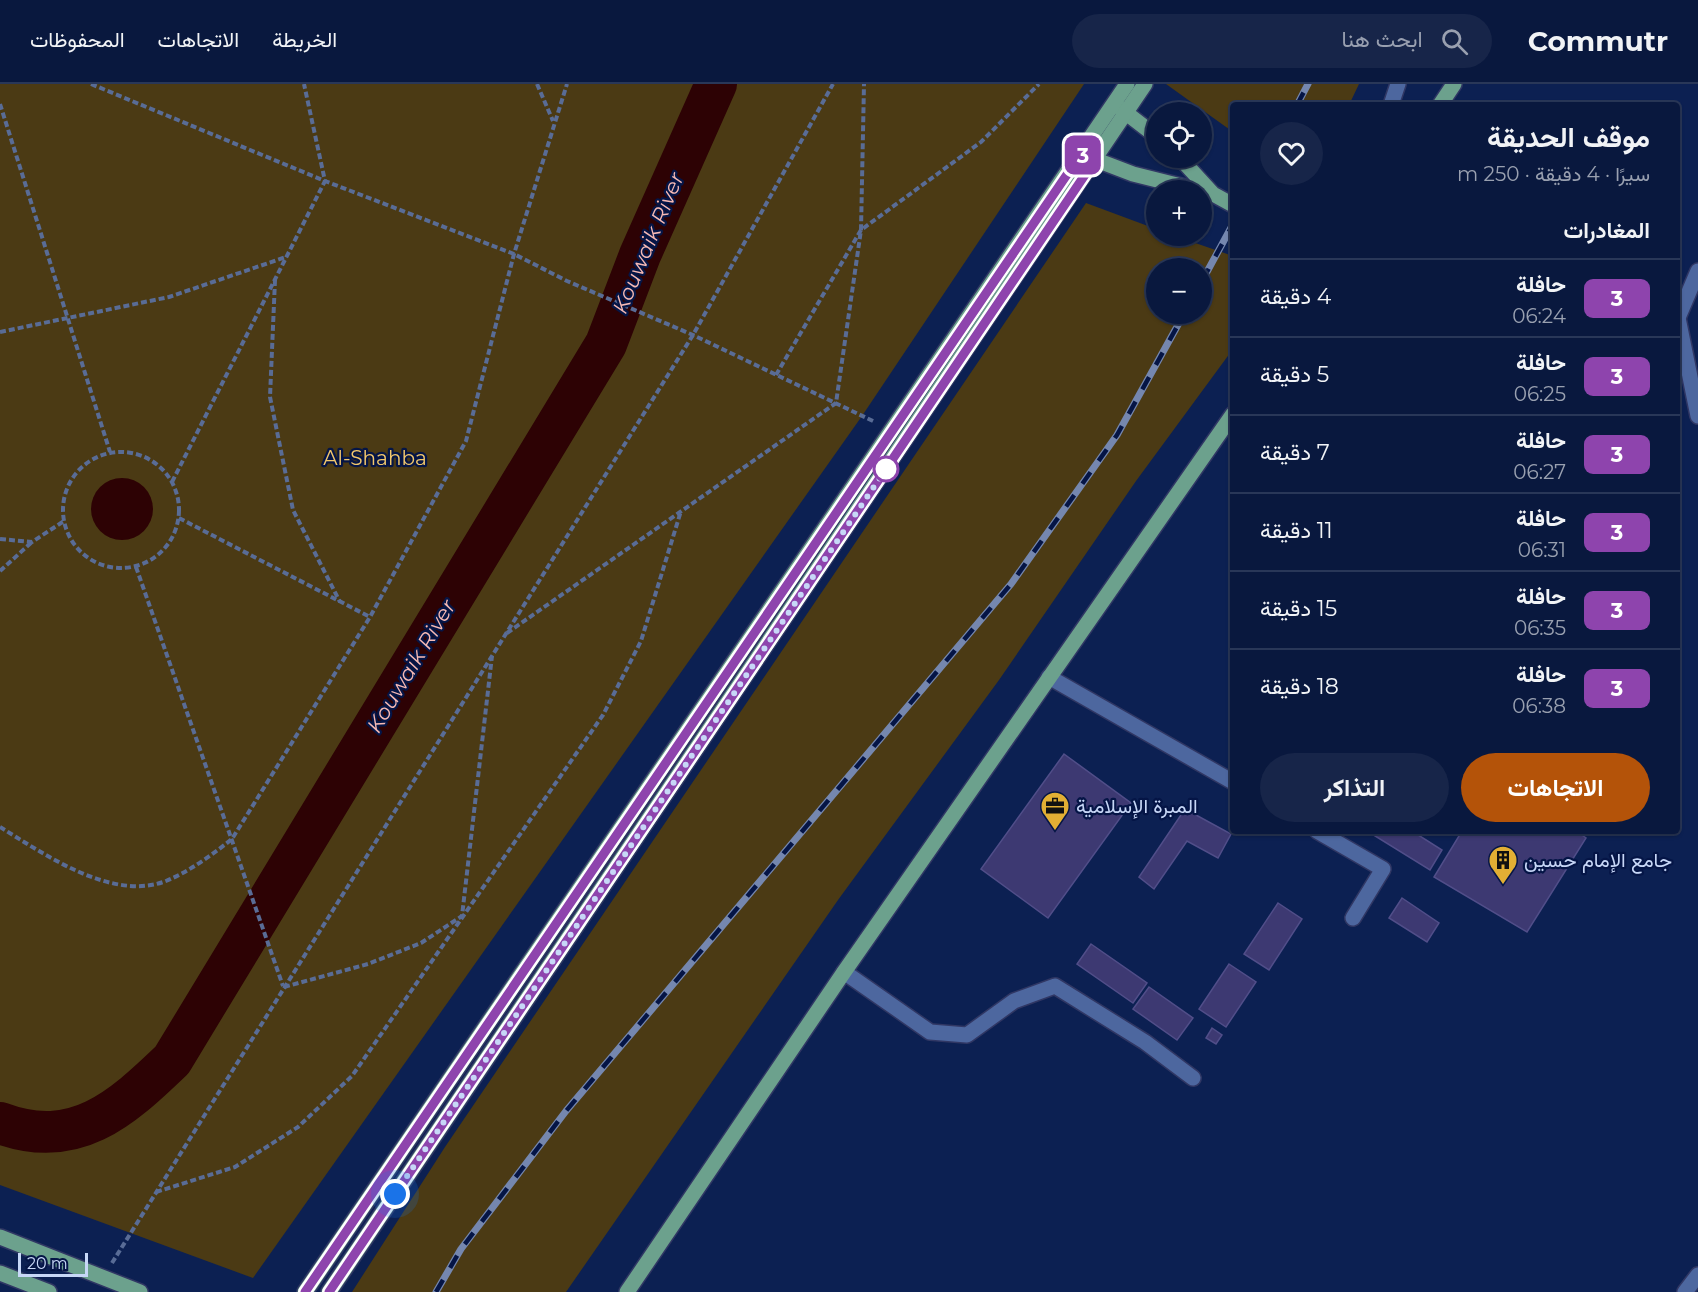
<!DOCTYPE html>
<html lang="ar">
<head>
<meta charset="utf-8">
<style>
	:root { --surface:#09183e; --page:#172549; --text:#f1f3f6; --muted:#99a0b0; --line:#293758; --accent:#b45309 }
	body { margin:0; font-family:Montserrat,Vazirmatn,sans-serif; background:var(--page); color:var(--text); direction:rtl; height:100vh; display:flex; flex-direction:column; font-size:22px; white-space:nowrap }
	* { box-sizing:border-box; margin:0 }
	p { font-size:20px; color:var(--muted) }
	.icon { flex:none; width:33px; height:33px; fill:none; stroke:currentColor; stroke-width:2; stroke-linecap:round; stroke-linejoin:round }
	.map { position:relative; flex:1; overflow:hidden; direction:ltr }
	.panel { position:absolute; left:1230px; top:18px; width:450px; height:732px; display:flex; flex-direction:column; background:var(--surface); border-radius:6px; box-shadow:0 2px 4px #0004,0 0 0 2px var(--line); direction:rtl }
	.panel>* { flex:none }
	.badge { padding:0 12px; border-radius:9px; font-size:21px; line-height:39px }
	.buttons { position:absolute; left:1146px; top:18px; display:grid; gap:12px }
	.buttons a { display:grid; place-items:center; width:66px; height:66px; border-radius:50%; background:var(--surface); box-shadow:0 2px 4px #0004,0 0 0 2px var(--line); font-size:30px }
	.scale { position:absolute; left:18px; bottom:15px; width:70px; box-sizing:border-box; padding-left:6px; border:3px solid #c7d7f7; border-top:0; font-size:16px; line-height:21px; white-space:nowrap; color:#c7d7f7; -webkit-text-stroke:4px #051546; paint-order:stroke }
	.you { position:absolute; width:30px; height:30px; margin:-15px; border:4px solid #fff; border-radius:50%; background:#1a73e8; box-shadow:0 0 0 9px #1a73e833 }
	.map>.badge { position:absolute; translate:-50% -50%; box-shadow:0 0 0 3px #fff }
	h2 { padding:0 30px; font-size:22px; line-height:54px }
	.round { display:grid; place-items:center; flex:none; width:63px; height:63px; border-radius:32px; background:var(--page) }
	.head { display:flex; align-items:center; justify-content:space-between; height:102px; padding:0 30px }
	h1 { font-size:28px; font-weight:700; line-height:45px }
	.primary-button { display:flex; gap:12px; margin-top:auto; padding:12px 30px }
	.primary-button a { flex:1; height:69px; border-radius:36px; background:var(--accent); color:#fff; font-size:24px; font-weight:700; line-height:69px; text-align:center }
	.primary-button a+a { background:var(--page); color:var(--text) }
	ul { padding:0; list-style:none }
	li { display:flex; align-items:center; gap:18px; height:78px; padding:0 30px; border-top:2px solid var(--line) }
	li div { flex:1 }
	li b { display:block; font-size:22px }
	li em { font-style:normal }
	li .badge { min-width:66px; font-weight:700; text-align:center }
	header { display:flex; align-items:center; gap:36px; box-sizing:border-box; height:84px; padding:0 30px; background:var(--surface); border-bottom:2px solid var(--line) }
	header strong { font-size:28px }
	nav { display:flex; gap:33px; margin-inline-start:auto; font-size:21px }
	.search { width:420px; height:54px; background:var(--page); display:flex; align-items:center; gap:15px; box-sizing:border-box; padding:0 21px; border-radius:33px; color:var(--muted); font-size:22px }
	.map>svg:first-child { display:block }
	.green { fill:#4b3a14; fill-rule:evenodd }
	.water { fill:#2d0204 }
	.lines { fill:none; stroke-linecap:round; stroke-linejoin:round }
	.river { stroke:#2d0204; stroke-width:42 }
	.building { fill:#3d3972; stroke:#514e89; stroke-width:1.5 }
	.minor-casing { stroke:#303764; stroke-width:18 }
	.major-casing { stroke:#303764; stroke-width:18 }
	.path { stroke:#596c96; stroke-width:4; stroke-dasharray:6 3; stroke-linecap:butt }
	.minor { stroke:#4d679f; stroke-width:15 }
	.major { stroke:#6ca18d; stroke-width:15 }
	.rail-casing { stroke:#7587af; stroke-width:7 }
	.rail { stroke:#051546; stroke-width:4.5; stroke-dasharray:14; stroke-linecap:butt }
	.line-casing { stroke:#fff; stroke-width:14 }
	.line { stroke:#8e44ad; stroke-width:9 }
	.walk { stroke:#c7d7f7; stroke-width:6; stroke-dasharray:0 10.8 }
	.stop-dot { fill:#fff; stroke:#8e44ad; stroke-width:3 }
	.labels { text-anchor:middle; dominant-baseline:central; stroke-width:4.5; stroke-linejoin:round; paint-order:stroke }
	.park-label { font-size:20px; fill:#f3c86c; stroke:#051546 }
	.poi-label { font-size:20px; fill:#c7d7f7; stroke:#051546; text-anchor:start }
	.water-label { font-size:21px; font-style:italic; fill:#f7bab4; stroke:#051546 }
</style>
</head>
<body>
<header>
<strong>Commutr</strong>
<div class="search"><svg class="icon" aria-label="search" viewBox="0 0 24 24"><circle cx="10" cy="10" r="6"/><path d="M15 15l6 6"/></svg>ابحث هنا</div>
<nav><a>الخريطة</a><a>الاتجاهات</a><a>المحفوظات</a></nav>
</header>
<div class="map">
<svg width="1698" height="1208" viewBox="0 0 1698 1208">
	<rect width="100%" height="100%" fill="#0c2052"/>
	<g class="green">
		<polygon points="0,0 1084,0 862,332 253,1194 0,1101"/>
		<polygon points="1166,0 1359,0 1349,21 1233,21 1233,48"/>
		<path d="M1086 119 1156 145V152H1175L1233 172V265L1136 397 999 596 838 816 566 1208H352L445 1063ZM1156 184H1202V230H1156Z"/>
	</g>
	<circle class="water" cx="122" cy="425" r="31"/>
	<g class="lines">
		<path class="river" d="M0 1039C75 1067 121 1025 172 976L606 260 640 171 716 0"/>
	</g>
	<g class="building">
		<polygon points="1064,670 1131,719 1048,834 981,785"/>
		<polygon points="1185,725 1231,750 1218,774 1187,757 1154,805 1139,793"/>
		<polygon points="1367,747 1412,747 1442,766 1430,786"/>
		<polygon points="1462,747 1576,747 1586,754 1527,848 1434,793"/>
		<polygon points="1402,814 1439,839 1427,858 1389,834"/>
		<polygon points="1278,819 1302,835 1269,886 1244,870"/>
		<polygon points="1091,860 1147,899 1133,919 1077,880"/>
		<polygon points="1229,880 1256,898 1226,943 1199,925"/>
		<polygon points="1149,903 1193,934 1177,956 1133,925"/>
		<polygon points="1212,944 1222,951 1216,960 1206,954"/>
	</g>
	<g class="lines">
		<g class="minor-casing">
			<g id="minor">
				<polyline points="1391,21 1398,0"/>
				<polyline points="1677,229 1698,332"/>
				<polyline points="1677,236 1698,187"/>
				<polyline points="1049,593 1233,698"/>
				<polyline points="1317,747 1383,785 1353,834"/>
				<polyline points="844,888 930,948 967,951 1014,917 1055,902 1145,958 1193,994"/>
				<polyline points="1685,1208 1698,1191"/>
			</g>
		</g>
		<g class="major-casing">
			<g id="major">
				<polyline points="1440,21 1454,0"/>
				<polyline points="1121,25 1156,52"/>
				<polyline points="1086,72 1133,90 1197,106"/>
				<polyline points="1180,74 1213,110 1233,121"/>
				<polyline points="0,1153 140,1208"/>
				<polyline points="0,1189 49,1208"/>
				<polyline points="305,1208 1127,0"/>
				<polyline points="329,1208 1145,0"/>
				<polyline points="627,1208 844,888 1233,330"/>
			</g>
		</g>
		<g class="path">
			<polyline points="91,0 325,97 514,170 567,197 693,251 875,338"/>
			<polyline points="537,0 553,37"/>
			<polyline points="0,20 110,368"/>
			<polyline points="275,196 270,313 293,426 340,518"/>
			<polyline points="0,248 169,213 286,173"/>
			<polyline points="776,291 861,146 981,58 1039,0"/>
			<circle cx="121" cy="426" r="58"/>
			<polyline points="172,398 325,97 304,0"/>
			<polyline points="179,434 370,533"/>
			<polyline points="0,455 32,458 64,437"/>
			<polyline points="136,483 283,902"/>
			<polyline points="0,487 32,458"/>
			<polyline points="507,549 836,319 861,146 864,0"/>
			<path d="M0 743C44 770 112 818 166 797 190 787 212 771 232 755L370 533 466 357 514 170 567 0"/>
			<polyline points="284,903 368,880 421,859 462,832 492,572"/>
			<polyline points="156,1108 235,1083 298,1043 352,992 603,631 641,557 681,427"/>
			<polyline points="112,1179 693,251 833,0"/>
		</g>
		<use href="#minor" class="minor"/>
		<use href="#major" class="major"/>
		<g class="rail-casing">
			<g id="rail">
				<polyline points="1297,21 1308,0"/>
				<polyline points="1202,197 1233,140"/>
				<polyline points="436,1208 461,1165 566,1027 1011,500 1117,351 1184,230"/>
			</g>
		</g>
		<use href="#rail" class="rail"/>
	</g>
	<g class="lines">
		<g class="line-casing">
			<polyline id="line" points="305,1208 1081,70 1095,76 329,1208"/>
		</g>
		<use href="#line" class="line"/>
		<polyline class="walk" points="395,1110 886,385"/>
	</g>
	<defs>
		<g id="office-pin" transform="scale(1.5)"><path d="M0 17L-7.5 6A9.5 9.5 0 1 1 7.5 6Z" fill="#e2af34" stroke="#051546"/><path d="M-6-3h4V-5.5h4V-3h4V5H-6ZM-1-4.5V-3h2v-1.5ZM-6 0V1H6V0Z" fill="#111"/></g>
		<g id="building-pin" transform="scale(1.5)"><path d="M0 17L-7.5 6A9.5 9.5 0 1 1 7.5 6Z" fill="#e2af34" stroke="#051546"/><path d="M-4-6H4V6H1V3H-1V6H-4ZM-2.5-4.3h1.7v1.8h-1.7ZM.8-4.3h1.7v1.8H.8ZM-2.5-1h1.7V.8h-1.7ZM.8-1h1.7V.8H.8Z" fill="#111"/></g>
	</defs>
	<g fill-rule="evenodd">
		<use href="#office-pin" x="1055" y="722"/>
		<use href="#building-pin" x="1503" y="776"/>
	</g>
	<circle class="stop-dot" cx="886" cy="385" r="12"/>
	<g class="labels">
		<g class="park-label">
			<text x="375" y="374">Al-Shahba</text>
		</g>
		<g class="poi-label">
			<text x="1076" y="722">المبرة الإسلامية</text>
			<text x="1524" y="776">جامع الإمام حسين</text>
		</g>
		<g class="water-label">
			<text transform="translate(648 159) rotate(-67)">Kouwaik River</text>
			<text transform="translate(411 582) rotate(-59)">Kouwaik River</text>
		</g>
	</g>
</svg>
<div class="buttons">
<a><svg class="icon" aria-label="locate" viewBox="0 0 24 24"><circle cx="12" cy="12" r="6"/><path d="M12 2v4M12 18v4M2 12h4M18 12h4"/></svg></a>
<a>+</a>
<a>−</a>
</div>
<div class="scale">20 m</div>
<div class="you" style="left:395px;top:1110px"></div>
<b class="badge" style="left:1083px;top:71px;background:#8e44ad;color:#fff">3</b>
<section class="panel">
<div class="head"><div><h1>موقف الحديقة</h1><p>سيرًا · 4 دقيقة · 250 m</p></div><a class="round"><svg class="icon" aria-label="heart" viewBox="0 0 24 24"><path d="M12 20l-8-8c-3-5 5-10 8-4 3-6 11-1 8 4z"/></svg></a></div>
<h2>المغادرات</h2>
<ul>
<li><span class="badge" style="background:#8e44ad;color:#fff">3</span><div><b>حافلة</b><p>06:24</p></div><em>4 دقيقة</em></li>
<li><span class="badge" style="background:#8e44ad;color:#fff">3</span><div><b>حافلة</b><p>06:25</p></div><em>5 دقيقة</em></li>
<li><span class="badge" style="background:#8e44ad;color:#fff">3</span><div><b>حافلة</b><p>06:27</p></div><em>7 دقيقة</em></li>
<li><span class="badge" style="background:#8e44ad;color:#fff">3</span><div><b>حافلة</b><p>06:31</p></div><em>11 دقيقة</em></li>
<li><span class="badge" style="background:#8e44ad;color:#fff">3</span><div><b>حافلة</b><p>06:35</p></div><em>15 دقيقة</em></li>
<li><span class="badge" style="background:#8e44ad;color:#fff">3</span><div><b>حافلة</b><p>06:38</p></div><em>18 دقيقة</em></li>
</ul>
<div class="primary-button"><a>الاتجاهات</a><a>التذاكر</a></div>
</section>
</div>
</body>
</html>
